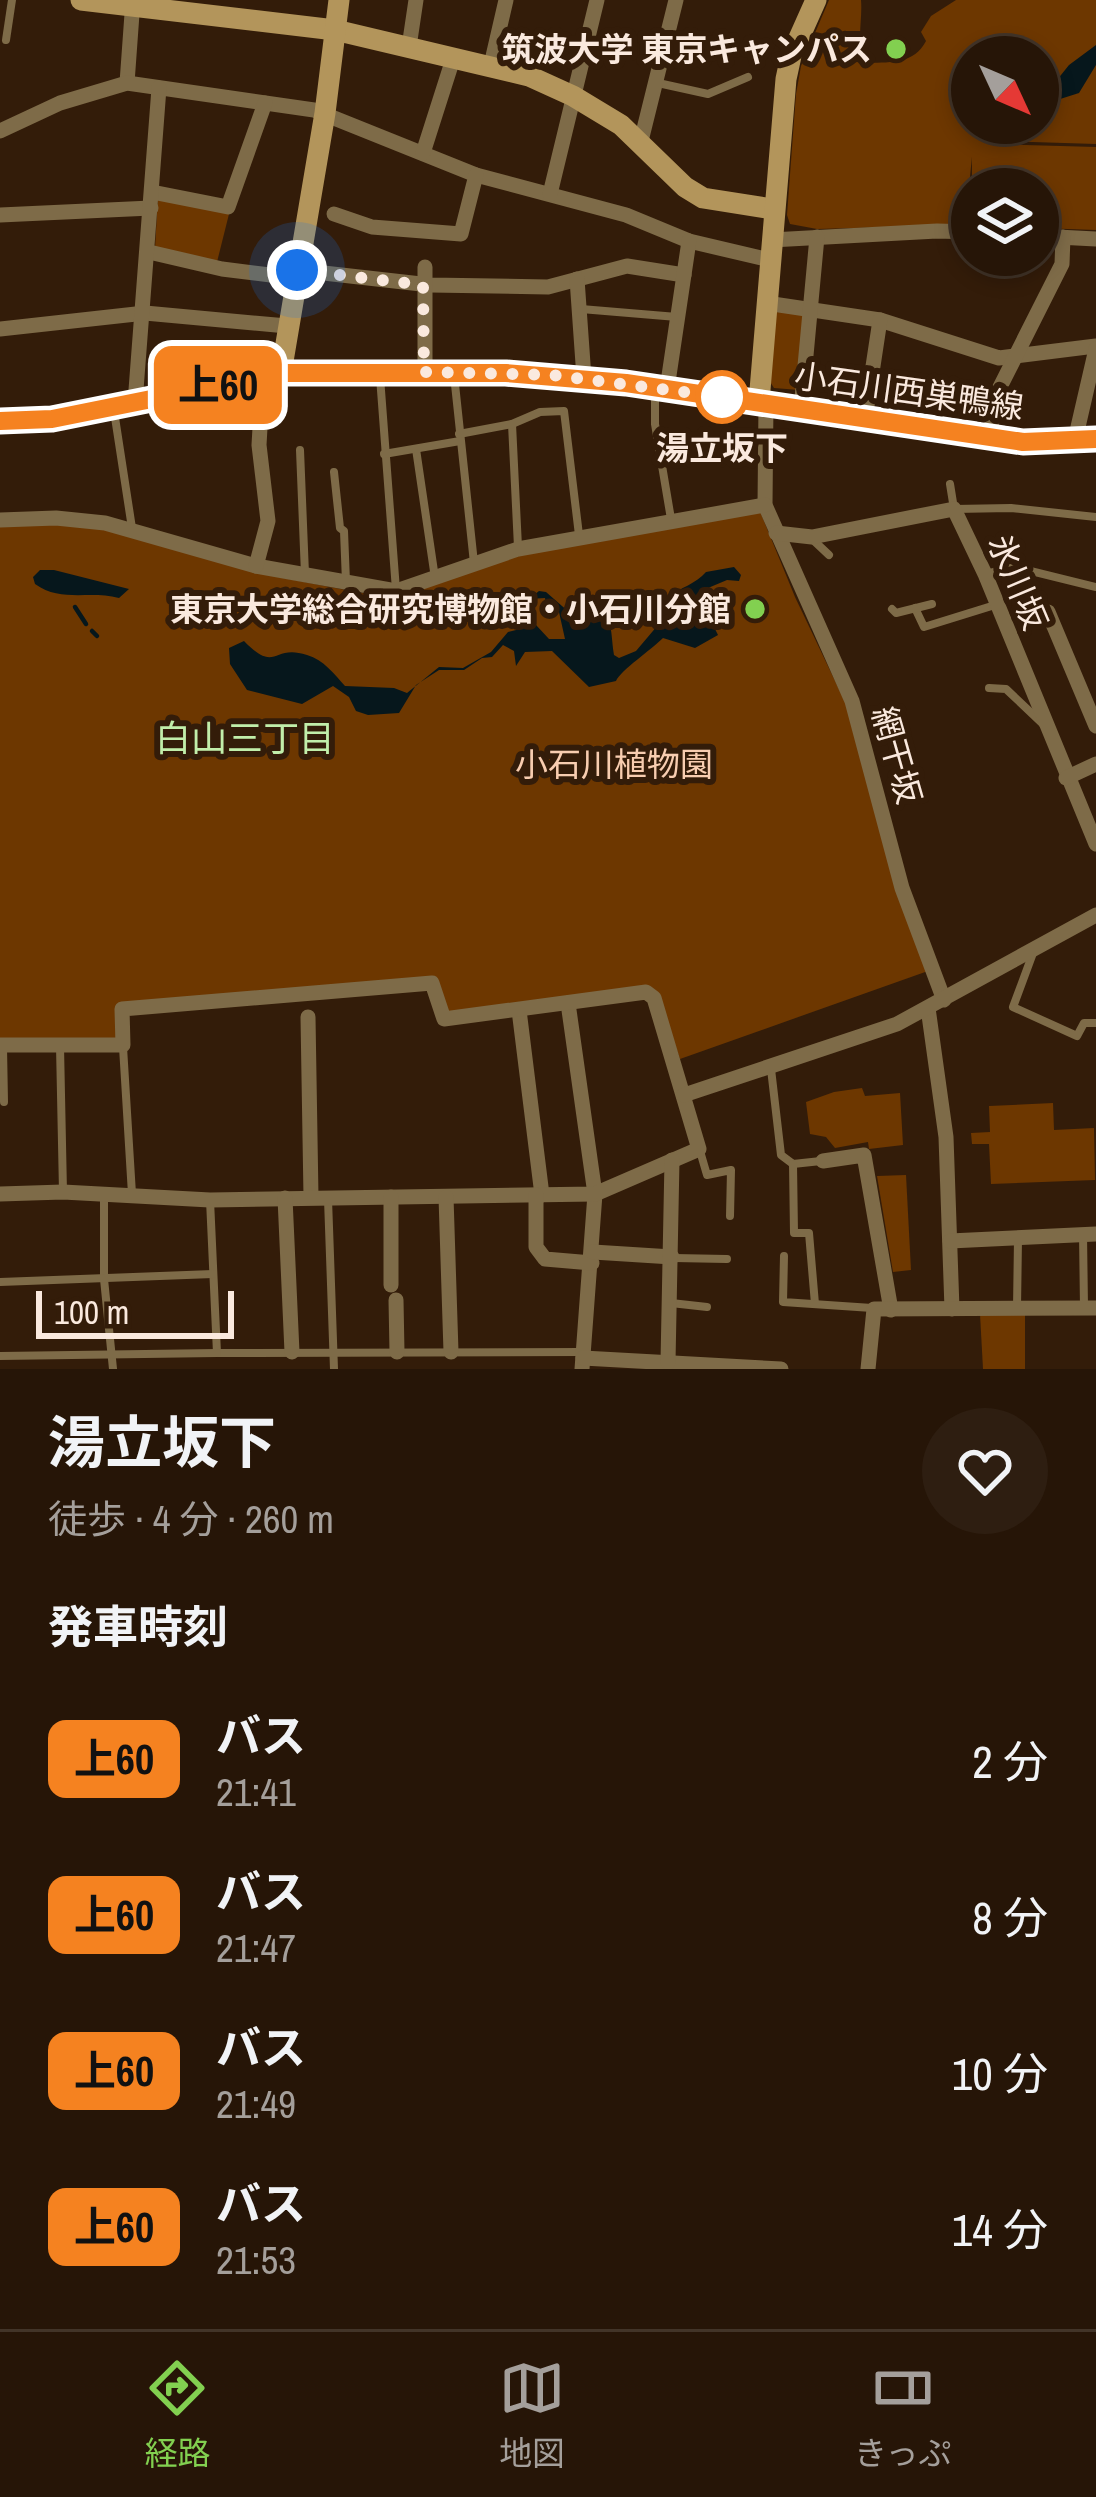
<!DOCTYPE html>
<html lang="ja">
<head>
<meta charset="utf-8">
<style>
	:root { --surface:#261507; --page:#2e1e11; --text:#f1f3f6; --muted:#a49f9b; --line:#423428; --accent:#82d050 }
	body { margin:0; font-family:"Archivo Narrow","Noto Sans JP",sans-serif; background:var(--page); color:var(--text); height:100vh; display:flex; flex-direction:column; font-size:45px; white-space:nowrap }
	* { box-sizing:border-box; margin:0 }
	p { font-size:39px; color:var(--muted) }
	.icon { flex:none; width:66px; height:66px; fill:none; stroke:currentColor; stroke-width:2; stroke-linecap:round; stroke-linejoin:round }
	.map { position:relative; height:1369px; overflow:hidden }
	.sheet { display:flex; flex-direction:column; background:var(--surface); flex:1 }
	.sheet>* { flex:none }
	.badge { padding:0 24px; border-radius:18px; font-size:42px; line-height:78px }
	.needle { width:78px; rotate:134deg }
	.tools { position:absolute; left:951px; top:36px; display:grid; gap:24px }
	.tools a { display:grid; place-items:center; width:108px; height:108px; border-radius:50%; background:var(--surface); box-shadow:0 6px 18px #0003,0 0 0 3px var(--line); font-size:60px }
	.scale { position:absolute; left:36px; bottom:30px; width:198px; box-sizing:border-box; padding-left:12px; border:6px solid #fae9de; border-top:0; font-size:33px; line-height:42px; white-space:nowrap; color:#fae9de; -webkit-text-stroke:9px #331c09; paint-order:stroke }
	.you { position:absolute; width:60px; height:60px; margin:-30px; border:9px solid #fff; border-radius:50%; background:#1a73e8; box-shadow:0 0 0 18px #1a73e833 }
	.map>.badge { position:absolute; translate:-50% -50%; box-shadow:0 0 0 6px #fff }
	h2 { padding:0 48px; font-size:45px; line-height:108px }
	.round { display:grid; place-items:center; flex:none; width:126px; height:126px; border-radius:63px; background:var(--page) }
	.headline { display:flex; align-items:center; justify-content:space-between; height:204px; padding:0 48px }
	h1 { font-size:57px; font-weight:700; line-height:90px }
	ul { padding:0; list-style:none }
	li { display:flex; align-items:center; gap:36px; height:156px; padding:0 48px }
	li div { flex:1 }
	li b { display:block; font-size:45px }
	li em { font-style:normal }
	li .badge { min-width:132px; font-weight:700; text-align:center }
	.menu { display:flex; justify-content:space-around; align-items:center; height:168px; border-top:3px solid var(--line); background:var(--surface); font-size:33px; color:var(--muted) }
	.menu a { display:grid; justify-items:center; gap:6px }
	.menu .selected { color:var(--accent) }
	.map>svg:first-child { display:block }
	.green { fill:#6d3700; fill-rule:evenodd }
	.water { fill:#06171c }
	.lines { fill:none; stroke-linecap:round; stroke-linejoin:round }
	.stream { stroke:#06171c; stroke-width:4.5 }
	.lane { stroke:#7e6b48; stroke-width:8 }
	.street { stroke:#7e6b48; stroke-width:15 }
	.secondary { stroke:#b3955b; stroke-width:21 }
	.line-casing { stroke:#fff; stroke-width:27 }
	.line { stroke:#f58220; stroke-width:18 }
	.walk { stroke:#fae9de; stroke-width:12; stroke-dasharray:0 21.6 }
	.poi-dot { fill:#82d050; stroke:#331c09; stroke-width:4.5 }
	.stop-dot { fill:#fff; stroke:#f58220; stroke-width:6 }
	.labels { text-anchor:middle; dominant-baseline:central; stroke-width:12; stroke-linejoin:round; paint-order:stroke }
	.poi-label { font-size:33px; font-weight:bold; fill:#fae9de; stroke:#331c09; text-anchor:end }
	.street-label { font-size:33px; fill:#fae9de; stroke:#331c09 }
	.stop-label { font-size:33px; font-weight:bold; fill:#fae9de; stroke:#331c09 }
	.park-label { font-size:33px; fill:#f8cdb0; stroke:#331c09 }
	.neighbourhood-label { font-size:36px; fill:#c1eeaa; stroke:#331c09 }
</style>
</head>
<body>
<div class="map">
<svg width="1096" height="1369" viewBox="0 0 1096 1369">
	<rect width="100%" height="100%" fill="#331c09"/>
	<g class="green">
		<path d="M829 0H861C863 22 854 48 869 63 892 62 914 64 926 41L921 32 931 16 956 0H1096V144L999 141 993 144 1096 147V230L1038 228V189H972V157L965 225 817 229 790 224 787 215 796 94 801 66ZM972 57H1038V123H972Z"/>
		<polygon points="158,196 230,210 217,262 155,249"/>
		<polygon points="778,309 806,313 799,390 774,388 767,377 771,315"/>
		<polygon points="759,509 795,597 847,706 928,971 680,1059 659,998 445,1016 435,981 119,1005 120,1040 0,1041 0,525 70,523 152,538 258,573 392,599 522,552"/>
		<polygon points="862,1088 865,1096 900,1093 903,1145 869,1149 868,1142 835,1148 826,1137 810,1134 806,1102 834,1092"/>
		<polygon points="1053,1103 1054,1130 1094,1128 1095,1180 991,1184 989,1144 972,1144 971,1133 990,1132 989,1106"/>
		<polygon points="906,1175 911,1270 893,1272 877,1176"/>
		<polygon points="1025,1313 1025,1369 983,1369 980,1314"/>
	</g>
	<g class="water">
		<polygon points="1096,45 1096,65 1079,93 1057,100 1055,112 1038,106 1038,86 1053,85 1069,65"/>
		<path d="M734 567 741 575 739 581 727 580 708 588 718 603 710 619 718 635 695 648 663 638C651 650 621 670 616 681L589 687 552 651 525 652 516 666 514 651 503 645 492 657 482 658 464 670H439L416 685 399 713 368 715 356 711 349 697 333 686 302 704 247 690 230 664 229 648 244 641C277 675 272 643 307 655 324 660 334 674 345 686L394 688 407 693 439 667 463 668 491 652 508 632 536 625 549 639H565L559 612 546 604 545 598 529 599 539 591 546 592 570 613C617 608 609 623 614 655L619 658 636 651 658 625 656 611 661 604H667V598C681 587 696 584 706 572Z"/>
		<path d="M40 570H54L129 589 119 598C90 590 61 603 35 584L33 577Z"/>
	</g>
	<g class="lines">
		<g class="stream">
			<polyline points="75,607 86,624"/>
			<polyline points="92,631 97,636"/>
		</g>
		<g class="lane">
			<polyline points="6,40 12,0"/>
			<polyline points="658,83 708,94 748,77"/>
			<polyline points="581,309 677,317"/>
			<polyline points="454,375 474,563"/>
			<polyline points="380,377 396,590"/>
			<polyline points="655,392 655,424 671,519"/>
			<polyline points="114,411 132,528"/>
			<polyline points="512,424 518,547"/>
			<polyline points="459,434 512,424 540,412 564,411 579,535"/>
			<polyline points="416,449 435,578"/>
			<polyline points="300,450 305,574"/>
			<polyline points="384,454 460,441"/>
			<polyline points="334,472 340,528 344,531 346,582"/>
			<polyline points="950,484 954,509 1011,508 1096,517"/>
			<polyline points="812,539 829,555"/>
			<polyline points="986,574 1014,567 1096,587"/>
			<polyline points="915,608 924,627 995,605"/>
			<polyline points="892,609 896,613 932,604"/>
			<polyline points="989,688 1006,689 1043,724"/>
			<polyline points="1033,953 1013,1007 1077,1036 1084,1023 1096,1023"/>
			<polyline points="60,1046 63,1192"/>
			<polyline points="3,1047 4,1102"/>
			<polyline points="123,1047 132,1194"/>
			<polyline points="771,1069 781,1155 793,1164 821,1161"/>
			<polyline points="700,1151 707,1175 731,1170 730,1216"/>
			<polyline points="793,1164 794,1233 809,1233 815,1304"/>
			<polyline points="104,1195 104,1279 113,1369"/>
			<polyline points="328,1199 334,1369"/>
			<polyline points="210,1200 217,1353 582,1352"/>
			<polyline points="1083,1234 1084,1307"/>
			<polyline points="784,1256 783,1302 872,1308"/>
			<polyline points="674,1258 727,1259"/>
			<polyline points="0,1282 213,1274"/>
			<polyline points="671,1303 707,1307"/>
			<polyline points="1017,1308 1018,1239"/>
			<polyline points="0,1356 217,1353"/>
		</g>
		<g class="street">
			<polyline points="409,47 416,0"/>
			<polyline points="491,65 506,0"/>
			<polyline points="127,83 133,0"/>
			<polyline points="0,131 60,103 127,83 314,110 476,175 626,215 689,241 770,260"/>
			<polyline points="641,141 676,0"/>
			<polyline points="423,153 453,59"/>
			<polyline points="152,192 228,207 265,103"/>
			<polyline points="550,194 597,0"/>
			<polyline points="334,214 372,227 461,234 476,175"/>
			<polyline points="0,215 151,208"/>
			<polyline points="1038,236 1096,239"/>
			<polyline points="771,240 937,231 972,232"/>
			<polyline points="149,252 222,269 295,278"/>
			<polyline points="297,270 430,285 548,287 627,266 684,275"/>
			<polyline points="577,279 584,378"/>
			<polyline points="766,303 880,320 999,358 1096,346"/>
			<polyline points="0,329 145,313 287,326"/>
			<polyline points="425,372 425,267"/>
			<polyline points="667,389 689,241"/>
			<polyline points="135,403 159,88"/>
			<polyline points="766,403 765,505 852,701 902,888 944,1000"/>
			<polyline points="801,409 817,237"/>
			<polyline points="865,419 880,320"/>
			<polyline points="989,438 997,393 1062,264 1063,237"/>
			<polyline points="1075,440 1096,349"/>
			<polyline points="0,520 56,518 105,523 256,566 396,591 518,549 765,505"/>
			<polyline points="776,533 812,537 954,509 985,574 1096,844"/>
			<polyline points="256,566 268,521 259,445 263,376"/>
			<polyline points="1048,612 1096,726"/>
			<polyline points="1066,778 1096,764"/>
			<polyline points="568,1003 595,1194 582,1369"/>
			<polyline points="928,1008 946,1137 952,1309"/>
			<polyline points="519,1010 542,1195"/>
			<polyline points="308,1017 311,1197"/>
			<polyline points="0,1045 123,1045 122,1009 432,983 444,1019 646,992 654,998 699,1149 595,1194 210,1200 63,1192 0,1194"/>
			<polyline points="684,1095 897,1024 1096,915"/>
			<polyline points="823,1161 864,1155 891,1310"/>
			<polyline points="536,1195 536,1247 545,1259 592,1263"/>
			<polyline points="391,1197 391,1285"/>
			<polyline points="446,1197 451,1352"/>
			<polyline points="285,1198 292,1352"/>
			<polyline points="950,1241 1096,1234"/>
			<polyline points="593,1252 672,1257"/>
			<polyline points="396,1300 397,1352"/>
			<polyline points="583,1358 781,1369"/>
			<polyline points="668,1362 672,1160"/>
			<polyline points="868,1369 874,1309 1096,1308"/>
		</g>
		<g class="secondary">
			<polyline points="81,0 335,30 529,76 573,96 621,125 685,187 703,198 773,209"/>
			<polyline points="281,373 325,113 339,0"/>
			<polyline points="759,402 786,79 791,56 816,0"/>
			<polyline points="0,421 52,419 281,373 454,372 552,375 626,383 1023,442 1096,439"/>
		</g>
	</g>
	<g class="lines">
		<g class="line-casing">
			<polyline id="line" points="0,421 52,419 281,373 506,373 626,383 1023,442 1096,439"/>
		</g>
		<use href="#line" class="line"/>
		<polyline class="walk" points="297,270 423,285 424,372 552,375 722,397"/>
	</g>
	<g class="poi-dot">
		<circle cx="896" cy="49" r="12"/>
		<circle cx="755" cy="609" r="12"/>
	</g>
	<circle class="stop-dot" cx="722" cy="397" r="24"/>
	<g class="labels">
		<g class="poi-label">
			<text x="872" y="49">筑波大学 東京キャンパス</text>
			<text x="731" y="609">東京大学総合研究博物館・小石川分館</text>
		</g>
		<g class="street-label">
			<text transform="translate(909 391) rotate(8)">小石川西巣鴨線</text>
			<text transform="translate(1018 582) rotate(67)">氷川坂</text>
			<text transform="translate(897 755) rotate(74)">網干坂</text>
		</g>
		<g class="stop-label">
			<text x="722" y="448">湯立坂下</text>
		</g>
		<g class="park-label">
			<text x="614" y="764">小石川植物園</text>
		</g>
		<g class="neighbourhood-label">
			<text x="245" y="738">白山三丁目</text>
		</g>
	</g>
</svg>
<div class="tools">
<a><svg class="needle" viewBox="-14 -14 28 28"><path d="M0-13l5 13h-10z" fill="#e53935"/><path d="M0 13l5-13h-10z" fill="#a49f9b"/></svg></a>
<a><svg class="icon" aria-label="layers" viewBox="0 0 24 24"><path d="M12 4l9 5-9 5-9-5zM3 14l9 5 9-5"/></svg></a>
</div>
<div class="scale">100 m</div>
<div class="you" style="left:297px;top:270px"></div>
<b class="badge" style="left:218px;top:385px;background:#f58220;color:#111">上60</b>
</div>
<section class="sheet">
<div class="headline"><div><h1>湯立坂下</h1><p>徒歩 · 4 分 · 260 m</p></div><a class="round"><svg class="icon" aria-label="heart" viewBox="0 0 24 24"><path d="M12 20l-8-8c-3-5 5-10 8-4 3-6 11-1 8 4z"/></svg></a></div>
<h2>発車時刻</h2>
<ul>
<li><span class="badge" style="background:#f58220;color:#111">上60</span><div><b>バス</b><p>21:41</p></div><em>2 分</em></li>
<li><span class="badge" style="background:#f58220;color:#111">上60</span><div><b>バス</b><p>21:47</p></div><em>8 分</em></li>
<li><span class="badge" style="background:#f58220;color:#111">上60</span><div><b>バス</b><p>21:49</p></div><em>10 分</em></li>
<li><span class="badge" style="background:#f58220;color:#111">上60</span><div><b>バス</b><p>21:53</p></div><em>14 分</em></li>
</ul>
</section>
<nav class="menu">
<a class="selected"><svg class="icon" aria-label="directions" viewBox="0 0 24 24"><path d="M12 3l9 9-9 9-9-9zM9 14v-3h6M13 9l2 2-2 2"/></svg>経路</a>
<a><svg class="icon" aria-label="map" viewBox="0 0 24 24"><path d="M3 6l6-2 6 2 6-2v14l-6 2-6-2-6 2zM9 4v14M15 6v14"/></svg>地図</a>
<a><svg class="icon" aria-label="tickets" viewBox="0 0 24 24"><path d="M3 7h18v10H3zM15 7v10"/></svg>きっぷ</a>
</nav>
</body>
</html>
